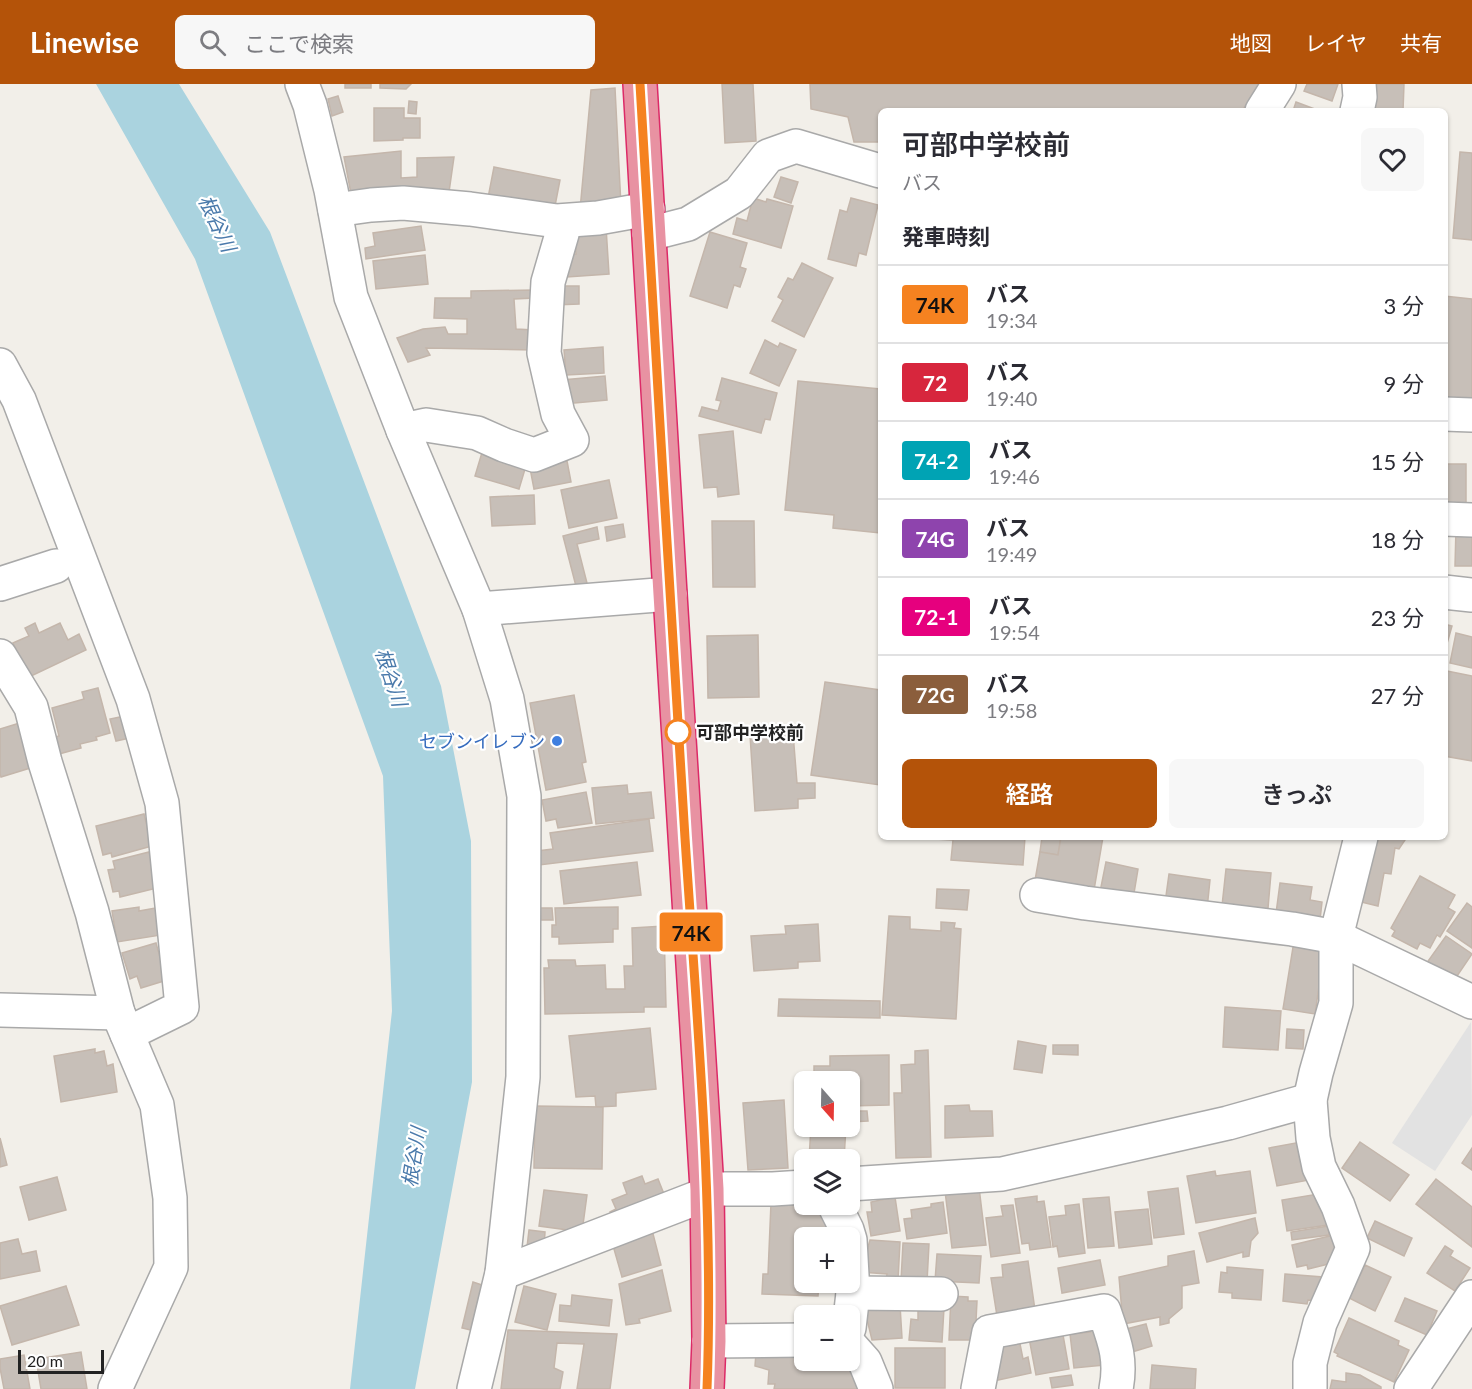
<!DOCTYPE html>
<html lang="ja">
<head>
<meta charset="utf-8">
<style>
	:root { --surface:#fff; --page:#f7f7f7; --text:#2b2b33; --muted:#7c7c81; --line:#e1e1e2; --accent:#b45309 }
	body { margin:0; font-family:Lato,"Noto Sans JP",sans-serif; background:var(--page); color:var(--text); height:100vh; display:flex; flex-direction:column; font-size:22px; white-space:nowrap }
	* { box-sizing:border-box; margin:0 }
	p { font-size:20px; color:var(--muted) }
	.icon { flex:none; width:33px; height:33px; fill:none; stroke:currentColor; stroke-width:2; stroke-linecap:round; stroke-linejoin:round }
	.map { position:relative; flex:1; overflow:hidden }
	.details { position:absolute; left:878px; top:24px; width:570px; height:732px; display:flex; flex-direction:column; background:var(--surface); border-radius:9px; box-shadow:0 2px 4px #0004 }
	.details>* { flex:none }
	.badge { padding:0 12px; border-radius:4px; font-size:21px; line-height:39px }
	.needle { width:39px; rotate:160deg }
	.controls { position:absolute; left:794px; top:987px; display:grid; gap:12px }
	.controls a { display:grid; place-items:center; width:66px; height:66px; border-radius:9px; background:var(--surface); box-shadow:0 2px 4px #0004; font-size:30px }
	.scale { position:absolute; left:18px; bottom:15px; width:86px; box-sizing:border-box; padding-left:6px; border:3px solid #222; border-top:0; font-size:16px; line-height:21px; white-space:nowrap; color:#222; -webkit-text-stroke:4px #fff; paint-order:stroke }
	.map>.badge { position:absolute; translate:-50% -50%; box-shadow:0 0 0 3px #fff }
	h2 { padding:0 24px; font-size:22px; line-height:54px }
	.round { display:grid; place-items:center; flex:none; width:63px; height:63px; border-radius:9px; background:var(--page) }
	.head { display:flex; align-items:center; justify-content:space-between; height:102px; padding:0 24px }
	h1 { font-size:28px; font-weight:600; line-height:45px }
	.button { display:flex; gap:12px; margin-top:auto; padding:12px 24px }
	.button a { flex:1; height:69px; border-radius:9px; background:var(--accent); color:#fff; font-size:24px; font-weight:600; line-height:69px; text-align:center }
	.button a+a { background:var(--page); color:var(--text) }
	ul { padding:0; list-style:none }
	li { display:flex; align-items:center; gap:18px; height:78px; padding:0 24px; border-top:2px solid var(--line) }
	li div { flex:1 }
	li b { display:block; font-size:22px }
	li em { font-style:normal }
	li .badge { min-width:66px; font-weight:700; text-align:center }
	header { display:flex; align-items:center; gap:36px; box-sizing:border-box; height:84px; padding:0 30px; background:var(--accent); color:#fff }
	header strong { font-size:28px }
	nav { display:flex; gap:33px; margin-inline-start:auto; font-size:21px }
	.search { width:420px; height:54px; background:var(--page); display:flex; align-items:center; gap:15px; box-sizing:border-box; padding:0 21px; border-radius:9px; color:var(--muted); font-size:22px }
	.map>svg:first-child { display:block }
	.parking { fill:#e2e2e2 }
	.water { fill:#aad3df }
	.building { fill:#c7bfb8; stroke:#c4b6ab; stroke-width:1.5 }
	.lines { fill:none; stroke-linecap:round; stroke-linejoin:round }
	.minor-casing { stroke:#a9a9a9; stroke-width:36 }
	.highway-casing { stroke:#dc2a67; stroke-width:36 }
	.minor { stroke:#fff; stroke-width:33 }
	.highway { stroke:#e892a2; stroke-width:33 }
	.line-casing { stroke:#fff; stroke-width:14 }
	.line { stroke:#f58220; stroke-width:9 }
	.stop-dot { fill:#fff; stroke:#f58220; stroke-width:3 }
	.shop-dot { fill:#3f7fe0; stroke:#fff; stroke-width:2 }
	.labels { text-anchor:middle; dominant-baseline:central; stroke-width:4.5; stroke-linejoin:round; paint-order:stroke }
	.stop-label { font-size:18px; font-weight:bold; fill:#222; stroke:#fff; text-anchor:start }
	.shop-label { font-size:18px; fill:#366cbe; stroke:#fff; text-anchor:end }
	.water-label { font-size:20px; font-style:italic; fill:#4a7aab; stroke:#fff }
</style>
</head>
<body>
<header>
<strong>Linewise</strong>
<div class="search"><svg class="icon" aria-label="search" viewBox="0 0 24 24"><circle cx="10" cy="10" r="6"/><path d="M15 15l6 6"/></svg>ここで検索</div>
<nav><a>地図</a><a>レイヤ</a><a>共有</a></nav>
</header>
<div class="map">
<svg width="1472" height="1305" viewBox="0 0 1472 1305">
	<rect width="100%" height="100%" fill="#f2efe9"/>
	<polygon class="parking" points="1471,938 1472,1031 1435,1087 1392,1059"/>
	<polygon class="water" points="96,0 179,0 270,148 441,602 471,757 472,998 415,1305 350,1305 392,927 383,692 195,175"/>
	<g class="building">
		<rect x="345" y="0" width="26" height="4"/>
		<polygon points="380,0 411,0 406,5 380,4"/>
		<polygon points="722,0 753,0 756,57 725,59"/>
		<polygon points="810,0 1260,0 1242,27 880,27 880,58 854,58 848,33 811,25"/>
		<polygon points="1307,0 1338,0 1332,17 1304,7"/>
		<polygon points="1374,0 1404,0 1403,27 1373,27"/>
		<polygon points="615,4 621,122 580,126 591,6"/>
		<polygon points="338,12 343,28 332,32 328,15"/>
		<polygon points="409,17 417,18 416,30 408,29"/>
		<polygon points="1296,18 1320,27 1293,27"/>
		<polygon points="374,24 404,24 404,34 420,34 420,54 403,54 403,56 374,57"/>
		<polygon points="401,67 401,94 417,93 417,74 454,73 448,115 352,115 344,73"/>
		<polygon points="1460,68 1472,69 1472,156 1453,154"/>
		<polygon points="494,83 560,96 554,127 488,114"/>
		<polygon points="781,93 798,98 791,119 774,113"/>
		<polygon points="753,114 766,118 767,115 793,122 781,164 733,150 737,134 747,137"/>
		<polygon points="851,114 878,121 866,171 859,169 856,182 828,175 840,126 847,128"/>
		<polygon points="421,142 425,166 366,175 365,164 375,162 373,149"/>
		<polygon points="606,143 609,190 567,193 565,171 576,170 574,146"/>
		<polygon points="710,148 747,159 740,183 746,185 740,203 734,201 727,224 690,212"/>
		<polygon points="425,171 428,200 376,205 373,177"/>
		<polygon points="802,179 833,194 804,253 772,237 783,216 778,213 788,194 793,196"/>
		<polygon points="554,202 579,202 579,220 554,221"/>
		<polygon points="533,206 535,214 514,215 516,245 534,246 534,266 426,264 430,271 408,278 397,254 423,245 445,243 448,250 467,250 467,235 434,234 435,214 471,214 471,207"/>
		<polygon points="1444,212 1472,215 1472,323 1444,319"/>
		<polygon points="765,256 778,263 780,259 796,266 779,302 750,289"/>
		<polygon points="603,263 604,289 566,291 564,266"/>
		<polygon points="605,292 607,316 564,320 562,296"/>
		<polygon points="722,294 777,309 770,336 765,335 761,349 699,332 702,323 718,327 721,317 716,316"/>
		<polygon points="798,297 880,305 880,449 833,444 834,431 785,426"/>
		<polygon points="733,347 739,410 718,413 717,403 704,404 699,351"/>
		<polygon points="484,362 528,375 519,405 475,392"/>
		<polygon points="567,377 571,398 534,405 530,384"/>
		<rect x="1444" y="380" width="22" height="39"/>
		<polygon points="609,396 617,434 569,444 561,406"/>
		<polygon points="534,411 535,440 492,442 490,413"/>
		<polygon points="712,437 754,437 755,503 713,503"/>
		<polygon points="623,440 625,453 607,457 605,443"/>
		<polygon points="597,443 599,455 577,460 588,503 577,506 563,452"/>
		<polygon points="1456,444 1472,444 1472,482 1455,482"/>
		<polygon points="35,539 39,549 60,539 68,556 79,550 86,566 29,593 13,559 29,552 25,544"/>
		<polygon points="1444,540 1452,542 1444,570"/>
		<polygon points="1456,549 1472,553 1472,584 1450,579"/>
		<polygon points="758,551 759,613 708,614 707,552"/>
		<polygon points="1447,587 1472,592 1472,677 1444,672 1444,599"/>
		<polygon points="825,598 880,606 880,701 811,691"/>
		<polygon points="98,604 110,649 96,653 97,656 80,660 81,664 59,670 55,653 59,652 52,624 84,615 82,608"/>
		<polygon points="574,611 586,678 582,679 586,698 546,706 530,619"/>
		<polygon points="125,632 130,654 116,657 110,635"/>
		<polygon points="23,638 37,682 1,693 0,690 0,645"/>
		<polygon points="793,649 797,699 815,699 815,714 798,715 798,724 755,727 750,651"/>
		<polygon points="627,701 628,710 651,708 654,734 596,740 592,704"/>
		<polygon points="586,708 592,739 558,744 556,735 546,737 542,716"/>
		<polygon points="144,730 152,762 112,773 111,769 103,771 96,742"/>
		<polygon points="649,735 653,767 539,781 537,767 553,765 550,749"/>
		<polygon points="896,753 1025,753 1023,781 951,776 953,756"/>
		<polygon points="1042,753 1061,753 1058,771 1040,768"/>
		<polygon points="1061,753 1103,753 1093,812 1034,802 1040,768 1058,771"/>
		<polygon points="1366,753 1407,753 1399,765 1395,764 1391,790 1384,789 1378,822 1361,818"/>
		<polygon points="149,768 157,804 120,813 119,807 113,808 108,786 115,785 113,777"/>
		<polygon points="637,778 641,811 564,820 560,787"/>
		<polygon points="1106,778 1138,785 1133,815 1100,808"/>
		<polygon points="1226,785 1271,789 1267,836 1221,831"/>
		<polygon points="1169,790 1210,796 1207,825 1165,819"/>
		<polygon points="1420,792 1455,811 1448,824 1455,828 1440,853 1437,851 1430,864 1420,859 1417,865 1392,852 1395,847 1391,844"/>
		<polygon points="1280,799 1312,803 1310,816 1322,818 1320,836 1275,837"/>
		<polygon points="937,805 969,806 967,826 936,824"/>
		<polygon points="1467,819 1472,823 1472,864 1447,847"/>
		<polygon points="139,823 139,827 155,824 161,851 117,858 112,827"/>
		<polygon points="618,823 618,845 613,845 613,858 559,860 559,853 552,853 552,841 556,841 555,824"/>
		<polygon points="540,824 552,824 553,836 541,836"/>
		<polygon points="889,832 910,833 910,845 941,847 941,838 955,839 954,844 961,845 956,935 882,931"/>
		<polygon points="818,840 820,877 798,878 798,884 754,887 751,852 786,850 785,842"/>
		<polygon points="664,842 666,923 644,923 644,928 545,930 544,884 549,884 548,876 575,876 576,882 605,881 606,905 625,905 624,882 633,882 632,844"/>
		<polygon points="1446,852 1472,870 1453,898 1426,880"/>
		<polygon points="1294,857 1325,862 1315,930 1283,925"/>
		<polygon points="156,859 163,884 161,884 164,897 141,904 137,892 130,895 122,869"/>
		<polygon points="779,915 880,917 880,934 778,932"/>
		<polygon points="1225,923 1281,927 1278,966 1223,963"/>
		<polygon points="650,944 656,1005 616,1009 616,1022 596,1023 595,1012 576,1013 569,952"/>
		<polygon points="1287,945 1304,946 1303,965 1286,964"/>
		<polygon points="1018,957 1046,962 1042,989 1014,985"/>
		<polygon points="1053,961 1078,961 1078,971 1053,970"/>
		<polygon points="95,965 95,969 104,967 107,982 113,980 117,1008 61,1018 54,972"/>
		<polygon points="928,966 931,1073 896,1074 894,1009 902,1009 901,981 915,980 915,967"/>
		<polygon points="889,971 889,1021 849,1022 849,998 814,998 814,982 830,982 830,972"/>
		<polygon points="784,1016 788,1084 748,1086 743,1019"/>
		<polygon points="969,1021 970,1027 992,1027 993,1052 945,1054 945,1022"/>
		<polygon points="535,1022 603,1023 602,1085 534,1084"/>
		<polygon points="849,1027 867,1027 868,1037 849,1038"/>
		<polygon points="811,1042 846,1042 844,1076 809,1076"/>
		<polygon points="0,1054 7,1081 0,1083"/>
		<polygon points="1301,1058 1309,1096 1277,1102 1269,1064"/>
		<polygon points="1360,1058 1409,1091 1390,1117 1342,1084"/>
		<polygon points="1472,1064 1472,1086 1462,1079"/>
		<polygon points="1215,1087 1216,1092 1250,1087 1256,1129 1196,1139 1187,1092"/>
		<polygon points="642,1092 645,1100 658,1095 668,1120 614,1140 610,1128 616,1125 612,1116 627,1110 623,1099"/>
		<polygon points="57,1093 66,1126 29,1136 20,1103"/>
		<polygon points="978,1095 986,1161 952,1164 944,1099"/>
		<polygon points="1436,1095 1472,1123 1472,1163 1416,1120"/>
		<polygon points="1178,1104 1184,1150 1154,1154 1148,1108"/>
		<polygon points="544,1106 587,1111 582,1148 539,1142"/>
		<polygon points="1324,1109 1328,1141 1287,1147 1282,1116"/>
		<polygon points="1037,1112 1037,1118 1044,1117 1051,1163 1030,1166 1029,1159 1022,1160 1015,1115"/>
		<polygon points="895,1113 900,1147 871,1152 867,1128 872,1128 871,1118"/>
		<polygon points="1109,1113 1114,1162 1088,1164 1083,1115"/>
		<polygon points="804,1117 804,1120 821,1120 821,1133 830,1134 829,1154 804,1154 804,1198 819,1198 818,1212 762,1210 763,1190 768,1190 771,1119"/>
		<polygon points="943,1118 947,1149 907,1155 904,1135 912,1134 911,1126 931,1123 931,1120"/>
		<polygon points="1079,1120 1085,1169 1059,1173 1057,1162 1053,1163 1049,1133 1066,1131 1065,1122"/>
		<polygon points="1013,1121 1020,1169 991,1173 986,1134 1003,1132 1001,1122"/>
		<polygon points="1148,1125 1152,1160 1119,1164 1115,1128"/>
		<polygon points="1255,1134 1258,1149 1251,1157 1249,1172 1243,1173 1243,1168 1207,1178 1199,1149"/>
		<polygon points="1375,1137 1412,1154 1404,1172 1367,1154"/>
		<polygon points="1328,1142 1329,1151 1292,1156 1291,1148"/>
		<polygon points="529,1146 545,1148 544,1164 527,1163"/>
		<polygon points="652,1146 661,1181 622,1193 612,1158"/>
		<polygon points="1334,1151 1338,1168 1337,1178 1308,1185 1307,1181 1297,1183 1292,1161"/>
		<polygon points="18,1155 22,1170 36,1167 40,1187 0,1195 0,1159"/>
		<polygon points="870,1156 900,1158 898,1196 886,1195 887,1190 861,1188"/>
		<polygon points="903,1159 929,1160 927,1198 901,1197"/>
		<polygon points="1445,1162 1453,1167 1450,1172 1470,1184 1455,1207 1427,1189"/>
		<polygon points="1194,1167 1199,1199 1182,1202 1182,1224 1169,1235 1169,1239 1160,1241 1160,1233 1123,1240 1119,1193 1168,1182 1168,1172"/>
		<polygon points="937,1170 981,1172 979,1199 935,1197"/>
		<polygon points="1100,1176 1105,1201 1062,1209 1058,1184"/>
		<polygon points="1028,1177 1035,1226 997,1232 991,1194 1003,1193 1002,1181"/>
		<polygon points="1365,1181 1391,1193 1375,1227 1349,1214"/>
		<polygon points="1227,1183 1263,1186 1261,1216 1232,1214 1232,1209 1219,1208 1221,1188 1227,1189"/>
		<polygon points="662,1186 671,1227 639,1235 640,1239 626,1241 619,1200"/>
		<polygon points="1285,1190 1323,1193 1321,1217 1308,1216 1307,1220 1283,1217"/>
		<polygon points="473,1198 482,1201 471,1246 462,1244"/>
		<polygon points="66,1202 79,1241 12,1261 0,1222"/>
		<polygon points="524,1202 556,1210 547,1246 515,1238"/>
		<polygon points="572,1211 612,1216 609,1242 559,1237 560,1221 571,1222"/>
		<polygon points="951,1212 968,1213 968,1217 977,1217 975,1256 949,1256"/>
		<polygon points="1405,1214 1437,1227 1427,1251 1395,1237"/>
		<polygon points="900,1221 902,1254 872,1256 864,1223"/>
		<polygon points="918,1223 944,1224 942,1258 909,1256 911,1235 918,1236"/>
		<polygon points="1349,1234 1399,1257 1398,1261 1409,1266 1394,1298 1337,1272 1338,1270 1334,1268"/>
		<polygon points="1099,1238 1104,1281 1074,1284 1070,1250 1090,1248 1089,1240"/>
		<polygon points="1146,1240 1152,1262 1132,1268 1126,1245"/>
		<polygon points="508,1246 617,1250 610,1305 577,1305 584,1260 557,1259 554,1284 563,1288 560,1305 501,1305"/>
		<polygon points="1063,1251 1069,1285 1036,1291 1029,1254"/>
		<polygon points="1019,1255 1023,1275 1028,1273 1031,1289 989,1298 995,1261"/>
		<rect x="895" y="1264" width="50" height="40"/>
		<polygon points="81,1268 87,1305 41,1305 36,1275"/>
		<polygon points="756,1269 804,1269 804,1276 849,1276 860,1305 774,1305 775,1300 768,1300 769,1286 755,1282"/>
		<polygon points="24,1271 30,1305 4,1305 0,1284 0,1275"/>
		<polygon points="1152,1281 1196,1285 1195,1305 1150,1305"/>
		<polygon points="1346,1289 1360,1291 1381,1303 1381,1305 1330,1305 1332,1296 1346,1298"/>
		<polygon points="1071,1291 1073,1301 1052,1304 1050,1294"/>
	</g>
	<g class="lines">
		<g class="minor-casing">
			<g id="minor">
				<polyline points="302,0 310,21 331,106 351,213 403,346 479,525 507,615 524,712 523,993 502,1189 474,1305"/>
				<polyline points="1262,27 1279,0"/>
				<polyline points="1357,27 1360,13 1359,0"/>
				<polyline points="335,126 371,121 403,119 470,125 557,137 598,134 648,125"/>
				<polyline points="649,150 688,140 739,109 768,72 796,62 880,87"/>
				<polyline points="0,281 19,316 133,615 162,719 182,923 127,950"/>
				<polyline points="1444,330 1472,331"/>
				<polyline points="403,346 426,341 477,349 504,361 534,371 572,356 558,330 544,269 548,198 562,150 563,137"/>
				<polyline points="1444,435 1472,436"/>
				<polyline points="0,500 56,482"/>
				<polyline points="1444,508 1472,511"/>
				<polyline points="479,525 670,510"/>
				<polyline points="0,572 31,623 45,678 92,828 118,929 157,1021 170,1114 171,1183 115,1305"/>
				<polyline points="1037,811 1085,819 1292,845 1336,853 1472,918"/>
				<polyline points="0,926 118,929"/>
				<polyline points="849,1100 1002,1090 1228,1039 1310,1016"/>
				<polyline points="707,1105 773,1105 804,1103"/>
				<polyline points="834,1120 847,1146 850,1156 853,1209 849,1244"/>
				<polyline points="502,1189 707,1110"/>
				<polyline points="853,1209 941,1210"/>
				<polyline points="709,1257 804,1256"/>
				<polyline points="849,1260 865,1278 876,1305"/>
				<path d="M978 1305 989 1248 1104 1227C1114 1256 1122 1274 1116 1305"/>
				<polyline points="1310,1305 1310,1279 1320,1239 1353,1164 1338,1122 1319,1083 1313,1054 1310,1016 1316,989 1336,919 1336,853 1361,753"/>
				<polyline points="1411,1305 1472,1213"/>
			</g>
		</g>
		<g class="highway-casing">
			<polyline id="highway" points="640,0 670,510 707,1105 709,1257 707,1305"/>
		</g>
		<use href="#minor" class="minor"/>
		<use href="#highway" class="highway"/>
	</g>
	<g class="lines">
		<g class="line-casing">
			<path id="line" d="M640 0C655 251 669 503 685 754 697 937 714 1121 707 1305"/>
		</g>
		<use href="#line" class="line"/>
	</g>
	<circle class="stop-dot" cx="678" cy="648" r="12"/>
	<circle class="shop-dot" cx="557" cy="657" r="6"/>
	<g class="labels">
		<g class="stop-label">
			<text x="696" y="648">可部中学校前</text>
		</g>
		<g class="shop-label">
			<text x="545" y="657">セブンイレブン</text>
		</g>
		<g class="water-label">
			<text transform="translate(218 139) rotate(65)">根谷川</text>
			<text transform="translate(392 593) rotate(72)">根谷川</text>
			<text transform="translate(413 1073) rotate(-81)">根谷川</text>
		</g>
	</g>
</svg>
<div class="controls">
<a><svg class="needle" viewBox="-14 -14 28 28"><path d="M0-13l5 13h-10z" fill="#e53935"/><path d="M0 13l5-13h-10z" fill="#7c7c81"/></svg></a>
<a><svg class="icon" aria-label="layers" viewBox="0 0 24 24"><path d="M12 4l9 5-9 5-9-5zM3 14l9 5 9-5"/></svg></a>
<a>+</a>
<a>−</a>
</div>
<div class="scale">20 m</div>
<b class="badge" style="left:691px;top:848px;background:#f58220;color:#111">74K</b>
<section class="details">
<div class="head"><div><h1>可部中学校前</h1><p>バス</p></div><a class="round"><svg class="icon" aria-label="heart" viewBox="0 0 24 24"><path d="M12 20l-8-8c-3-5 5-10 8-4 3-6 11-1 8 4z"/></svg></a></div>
<h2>発車時刻</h2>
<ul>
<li><span class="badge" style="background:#f58220;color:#111">74K</span><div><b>バス</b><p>19:34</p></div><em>3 分</em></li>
<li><span class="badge" style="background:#d7263d;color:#fff">72</span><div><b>バス</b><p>19:40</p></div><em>9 分</em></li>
<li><span class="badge" style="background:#00a3b4;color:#fff">74-2</span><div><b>バス</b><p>19:46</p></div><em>15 分</em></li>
<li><span class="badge" style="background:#8e44ad;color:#fff">74G</span><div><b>バス</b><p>19:49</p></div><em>18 分</em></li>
<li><span class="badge" style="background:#e6007e;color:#fff">72-1</span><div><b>バス</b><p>19:54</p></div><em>23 分</em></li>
<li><span class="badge" style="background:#8b5e3c;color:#fff">72G</span><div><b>バス</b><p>19:58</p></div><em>27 分</em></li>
</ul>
<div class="button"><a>経路</a><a>きっぷ</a></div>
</section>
</div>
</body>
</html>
